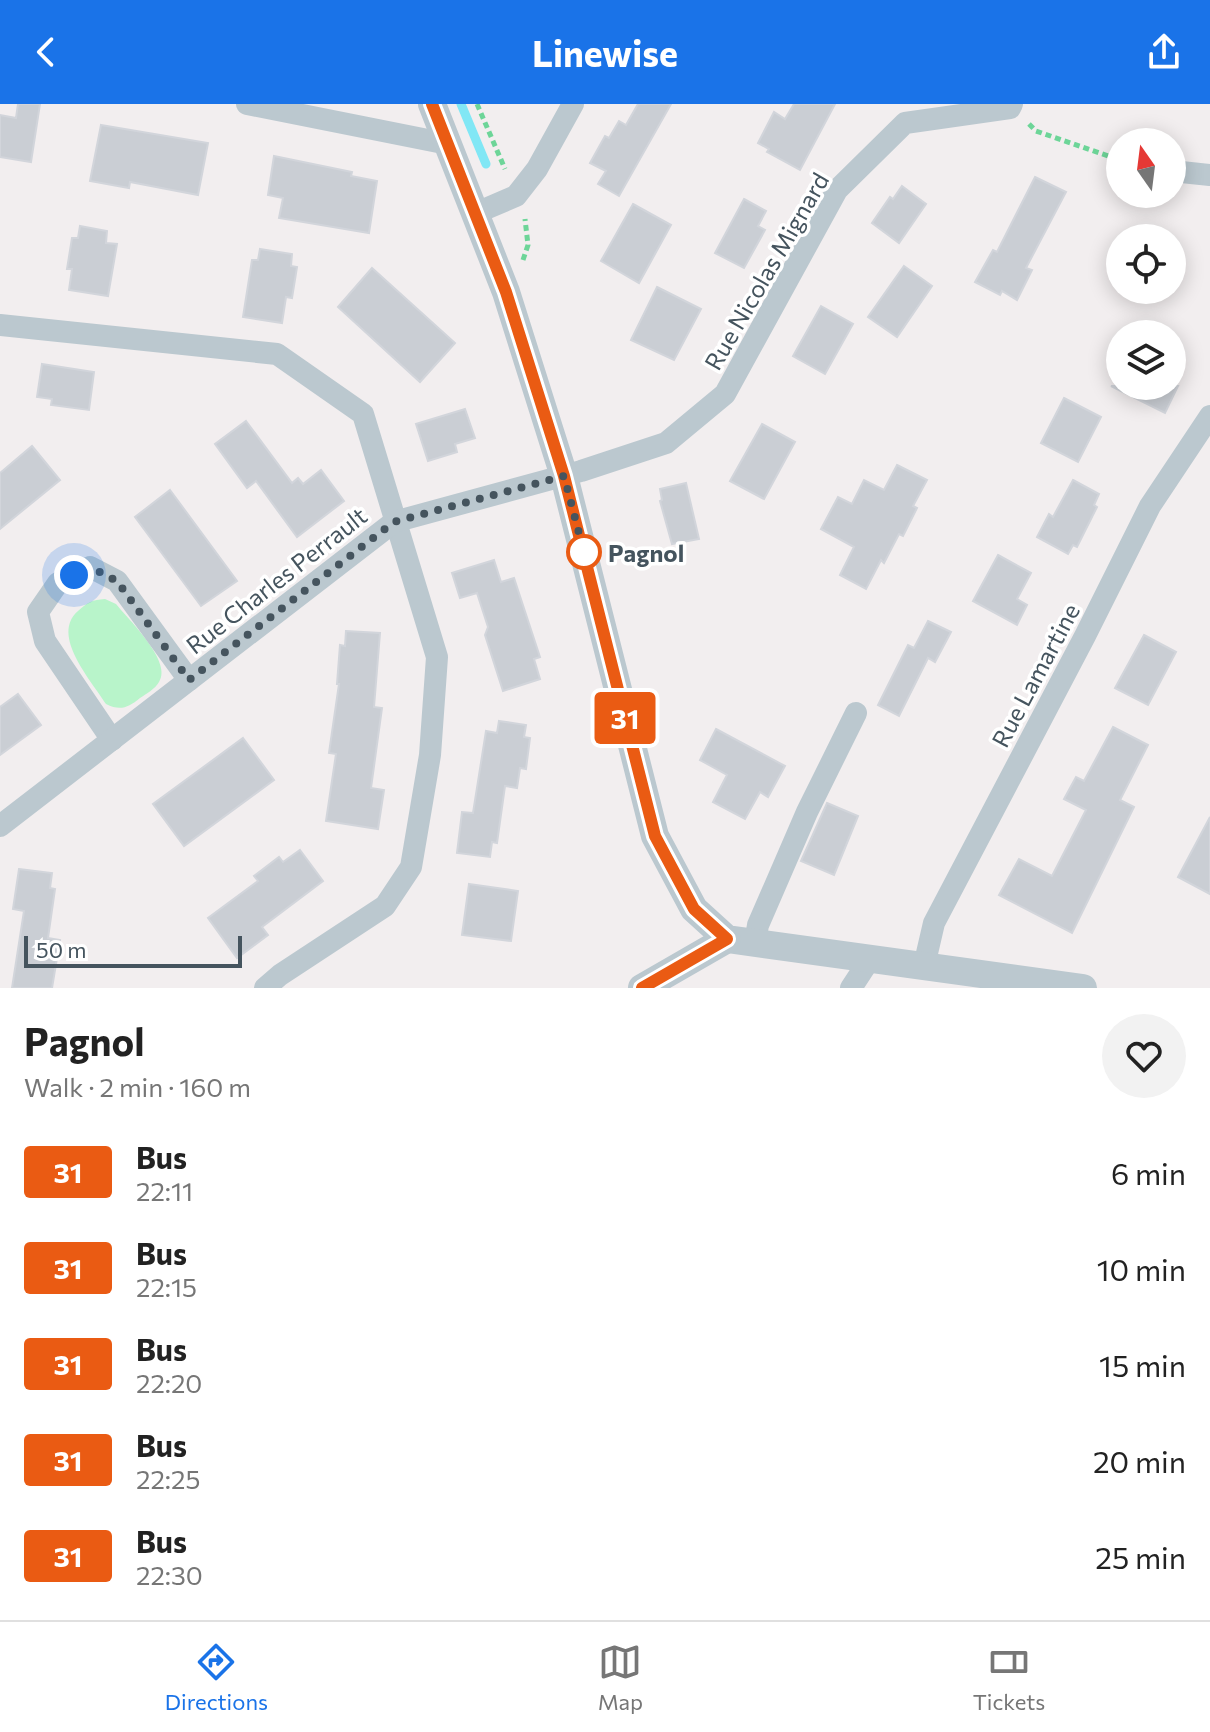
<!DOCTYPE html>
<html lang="en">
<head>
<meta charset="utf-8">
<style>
	:root { --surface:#fff; --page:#f2f2f2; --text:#222; --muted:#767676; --line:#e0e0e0; --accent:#1a73e8 }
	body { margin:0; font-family:Commissioner,sans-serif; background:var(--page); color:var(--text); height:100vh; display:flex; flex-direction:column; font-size:30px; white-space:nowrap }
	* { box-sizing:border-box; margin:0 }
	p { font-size:26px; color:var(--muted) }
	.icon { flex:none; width:44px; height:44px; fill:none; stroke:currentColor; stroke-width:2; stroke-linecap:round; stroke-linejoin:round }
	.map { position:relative; height:884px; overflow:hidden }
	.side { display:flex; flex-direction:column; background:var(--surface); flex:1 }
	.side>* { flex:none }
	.badge { padding:0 16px; border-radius:6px; font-size:28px; line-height:52px }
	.needle { width:52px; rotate:346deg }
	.buttons { position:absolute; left:1106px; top:24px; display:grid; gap:16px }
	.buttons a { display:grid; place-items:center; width:80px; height:80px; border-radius:50%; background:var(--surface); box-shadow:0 4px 20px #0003; font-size:40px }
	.scale { position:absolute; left:24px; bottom:20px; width:218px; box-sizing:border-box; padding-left:8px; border:4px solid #45545e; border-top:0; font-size:22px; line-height:28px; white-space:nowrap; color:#45545e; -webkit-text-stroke:6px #fff; paint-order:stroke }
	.you { position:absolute; width:40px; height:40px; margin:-20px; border:6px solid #fff; border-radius:50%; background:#1a73e8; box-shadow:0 0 0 12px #1a73e833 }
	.map>.badge { position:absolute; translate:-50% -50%; box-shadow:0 0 0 4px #fff }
	.round { display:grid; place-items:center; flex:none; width:84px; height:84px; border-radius:42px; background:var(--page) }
	.summary { display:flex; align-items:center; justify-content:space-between; height:136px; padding:0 24px }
	h1 { font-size:38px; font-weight:700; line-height:60px }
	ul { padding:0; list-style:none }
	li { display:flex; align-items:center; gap:24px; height:96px; padding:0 24px }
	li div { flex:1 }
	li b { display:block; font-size:30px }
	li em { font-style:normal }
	li .badge { min-width:88px; font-weight:700; text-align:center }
	header { display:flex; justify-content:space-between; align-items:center; height:104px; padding:0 24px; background:var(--accent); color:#fff; font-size:36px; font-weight:700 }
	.tabs { display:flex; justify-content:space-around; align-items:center; height:112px; border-top:2px solid var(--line); background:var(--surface); font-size:22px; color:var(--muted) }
	.tabs a { display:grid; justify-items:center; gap:4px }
	.tabs .current { color:var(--accent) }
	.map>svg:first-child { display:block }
	.green { fill:#b8f4ca }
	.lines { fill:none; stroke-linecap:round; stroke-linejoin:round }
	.stream { stroke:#81e7f5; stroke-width:9 }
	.building { fill:#caced4; stroke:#d2d5db; stroke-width:2 }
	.path { stroke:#6dd598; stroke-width:5; stroke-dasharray:6 4; stroke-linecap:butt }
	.minor { stroke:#bbc8cf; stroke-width:22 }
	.tertiary { stroke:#bbc8cf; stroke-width:28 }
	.line-casing { stroke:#fff; stroke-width:18 }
	.line { stroke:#ea5b13; stroke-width:12 }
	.walk { stroke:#45545e; stroke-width:8; stroke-dasharray:0 14.4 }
	.stop-dot { fill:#fff; stroke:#ea5b13; stroke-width:4 }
	.labels { text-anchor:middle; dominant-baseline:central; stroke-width:7; stroke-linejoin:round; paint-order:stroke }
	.street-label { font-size:24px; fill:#45545e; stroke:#fff }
	.stop-label { font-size:24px; font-weight:bold; fill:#45545e; stroke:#fff; text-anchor:start }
</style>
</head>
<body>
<header><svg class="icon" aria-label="back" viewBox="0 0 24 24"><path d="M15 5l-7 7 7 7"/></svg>Linewise<svg class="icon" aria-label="share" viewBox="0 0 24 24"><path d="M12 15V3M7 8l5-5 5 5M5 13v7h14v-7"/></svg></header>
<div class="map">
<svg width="1210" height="884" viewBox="0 0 1210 884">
	<rect width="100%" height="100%" fill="#f2eeef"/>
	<path class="green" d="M105 495 116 500C129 516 173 558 159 578 155 585 146 590 140 594 128 604 120 607 106 600 91 576 50 531 78 507 88 498 92 496 105 495Z"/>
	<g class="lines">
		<polyline class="stream" points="461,0 486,60"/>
	</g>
	<g class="building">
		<polygon points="18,0 40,0 31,58 0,53 0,11 16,14"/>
		<polygon points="638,0 671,0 619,92 598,80 606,67 590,59 605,32 609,34 619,17 626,21"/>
		<polygon points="794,0 835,0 800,66 767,48 769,45 758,39 774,8 785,15"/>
		<polygon points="101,21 208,39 198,91 130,78 129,84 90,77"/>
		<polygon points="274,52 352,68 351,72 377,77 369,129 279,114 283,94 268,91"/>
		<polygon points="1035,73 1066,88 1026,164 1032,166 1017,196 1002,187 1000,191 975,178 993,146 997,148"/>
		<polygon points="902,82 926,100 899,139 872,119 890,93 893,95"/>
		<polygon points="744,95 766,107 758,122 765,126 744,164 715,149"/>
		<polygon points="633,100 671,121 639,179 601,157"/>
		<polygon points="80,122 107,127 106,139 117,140 108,192 69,186 72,165 67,165 72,134 78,134"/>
		<polygon points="260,145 292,150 291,162 297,163 292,194 286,193 282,219 243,213 252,156 258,156"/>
		<polygon points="904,162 932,182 897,233 868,213"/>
		<polygon points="372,164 455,239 420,278 338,203"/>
		<polygon points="657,183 701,205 674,256 631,236"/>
		<polygon points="821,202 853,220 825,270 793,252"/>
		<polygon points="42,260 94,268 89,306 51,301 52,295 37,293"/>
		<polygon points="1111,282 1178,282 1165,309"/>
		<polygon points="1064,294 1101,313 1078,358 1041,339"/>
		<polygon points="465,305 475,334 455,340 457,348 428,357 416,320"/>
		<polygon points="246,317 292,379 298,374 303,380 321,366 344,397 297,433 256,377 247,384 215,340"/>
		<polygon points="762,320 795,338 764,395 730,377"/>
		<polygon points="32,342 60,376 0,425 0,369"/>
		<polygon points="897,361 927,376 913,402 917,404 903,432 899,430 884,459 881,456 866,485 840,471 854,443 821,425 838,393 852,400 864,376 884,386"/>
		<polygon points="1073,376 1099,390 1094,401 1097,403 1077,443 1073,441 1068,450 1037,433 1049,410 1053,413"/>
		<polygon points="686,379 699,435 672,440 660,397 662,396 660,385"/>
		<polygon points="170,386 237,477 201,502 135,413"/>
		<polygon points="998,451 1031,469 1017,495 1027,501 1017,521 973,497"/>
		<polygon points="494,456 501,478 514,474 540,553 534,555 540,575 503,587 485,531 488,523 477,489 460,494 452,469"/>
		<polygon points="928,517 951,528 935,558 928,554 899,612 878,601 908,541 914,544"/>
		<polygon points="346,527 380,529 374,603 382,604 371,684 384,686 378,725 326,717 336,650 329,649 339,580 337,580 340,541 345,542"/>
		<polygon points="1144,531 1176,548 1148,601 1115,584"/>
		<polygon points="18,590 41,621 0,651 0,603"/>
		<polygon points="499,617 526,621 524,633 530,634 526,665 520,664 517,684 505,682 497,739 492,738 490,753 457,749 462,708 473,709 486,627 497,629"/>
		<polygon points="1113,623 1148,641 1120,696 1134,703 1072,829 999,791 1019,755 1052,772 1086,706 1064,695 1076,673 1084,677"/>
		<polygon points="716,625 785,662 768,693 760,688 745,715 713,698 727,671 700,656"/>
		<polygon points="243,634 274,676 184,742 153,700"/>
		<polygon points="827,699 858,712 834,771 801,757"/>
		<polygon points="1210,713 1210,790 1178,773"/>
		<polygon points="300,746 323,777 262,823 268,831 237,854 208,814 258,777 254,772 279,753 283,758"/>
		<polygon points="19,765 52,769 50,784 55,785 48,834 60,836 52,884 12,884 24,807 13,805"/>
		<polygon points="469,780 518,787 511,837 462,831"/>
	</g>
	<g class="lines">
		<g class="path">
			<polyline points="477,0 505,65"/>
			<polyline points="1029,20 1036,27 1120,56"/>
			<polyline points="523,156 528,141 525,115"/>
		</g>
		<g class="minor">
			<polyline points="247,0 448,40"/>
			<polyline points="1172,67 1210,71"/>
			<polyline points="476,109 516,92 537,65 573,0"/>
			<polyline points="0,221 277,250 363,310 437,553 430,651 411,763 385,802 280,871 265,884"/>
			<polyline points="112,636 45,537 38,508 58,479 90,463 117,477 189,576"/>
			<polyline points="0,722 394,418 581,367 666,339 725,290 837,86 905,19 1010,4 1012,0"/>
			<polyline points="755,839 758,821 807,708 856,609"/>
			<polyline points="924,862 934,819 1085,532 1150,402 1210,312"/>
			<polyline points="851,884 870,855"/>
		</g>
		<g class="tertiary">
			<polyline points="432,0 506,188 564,372 655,732 694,805 727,835 1083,884"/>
			<polyline points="642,884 727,835"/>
		</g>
	</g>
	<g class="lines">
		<g class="line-casing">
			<polyline id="line" points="432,0 506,188 564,372 655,732 694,805 727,835 642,884"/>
		</g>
		<use href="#line" class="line"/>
		<polyline class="walk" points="74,471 90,463 117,477 189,576 394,418 564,372 584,448"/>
	</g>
	<circle class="stop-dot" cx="584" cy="448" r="16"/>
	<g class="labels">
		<g class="street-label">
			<text transform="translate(766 167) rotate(-60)">Rue Nicolas Mignard</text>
			<text transform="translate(276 476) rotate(-38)">Rue Charles Perrault</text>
			<text transform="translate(1035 571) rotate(-62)">Rue Lamartine</text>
		</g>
		<g class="stop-label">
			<text x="608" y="448">Pagnol</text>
		</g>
	</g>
</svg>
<div class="buttons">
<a><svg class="needle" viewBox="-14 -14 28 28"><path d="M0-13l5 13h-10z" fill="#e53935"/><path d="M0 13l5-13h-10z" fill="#767676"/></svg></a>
<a><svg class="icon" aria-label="locate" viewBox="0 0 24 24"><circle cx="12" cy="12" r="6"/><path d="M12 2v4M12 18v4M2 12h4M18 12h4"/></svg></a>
<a><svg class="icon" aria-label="layers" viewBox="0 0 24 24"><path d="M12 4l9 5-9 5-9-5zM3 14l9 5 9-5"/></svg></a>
</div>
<div class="scale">50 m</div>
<div class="you" style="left:74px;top:471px"></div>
<b class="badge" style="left:625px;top:614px;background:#ea5b13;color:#fff">31</b>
</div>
<section class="side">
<div class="summary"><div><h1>Pagnol</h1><p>Walk · 2 min · 160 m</p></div><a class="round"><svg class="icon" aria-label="heart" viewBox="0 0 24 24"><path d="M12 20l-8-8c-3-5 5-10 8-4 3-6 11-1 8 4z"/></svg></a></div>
<ul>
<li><span class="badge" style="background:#ea5b13;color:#fff">31</span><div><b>Bus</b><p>22:11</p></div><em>6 min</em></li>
<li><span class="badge" style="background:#ea5b13;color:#fff">31</span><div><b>Bus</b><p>22:15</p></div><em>10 min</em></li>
<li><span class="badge" style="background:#ea5b13;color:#fff">31</span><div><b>Bus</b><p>22:20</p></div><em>15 min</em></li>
<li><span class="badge" style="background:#ea5b13;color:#fff">31</span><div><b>Bus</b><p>22:25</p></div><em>20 min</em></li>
<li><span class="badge" style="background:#ea5b13;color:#fff">31</span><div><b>Bus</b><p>22:30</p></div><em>25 min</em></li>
</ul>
</section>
<nav class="tabs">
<a class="current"><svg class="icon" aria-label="directions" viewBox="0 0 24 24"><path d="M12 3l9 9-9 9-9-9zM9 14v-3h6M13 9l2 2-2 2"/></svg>Directions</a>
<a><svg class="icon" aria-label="map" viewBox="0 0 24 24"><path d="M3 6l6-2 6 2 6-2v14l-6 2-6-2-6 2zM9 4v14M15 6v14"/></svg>Map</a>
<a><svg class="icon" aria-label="tickets" viewBox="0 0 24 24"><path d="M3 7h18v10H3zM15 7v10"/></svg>Tickets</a>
</nav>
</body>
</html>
